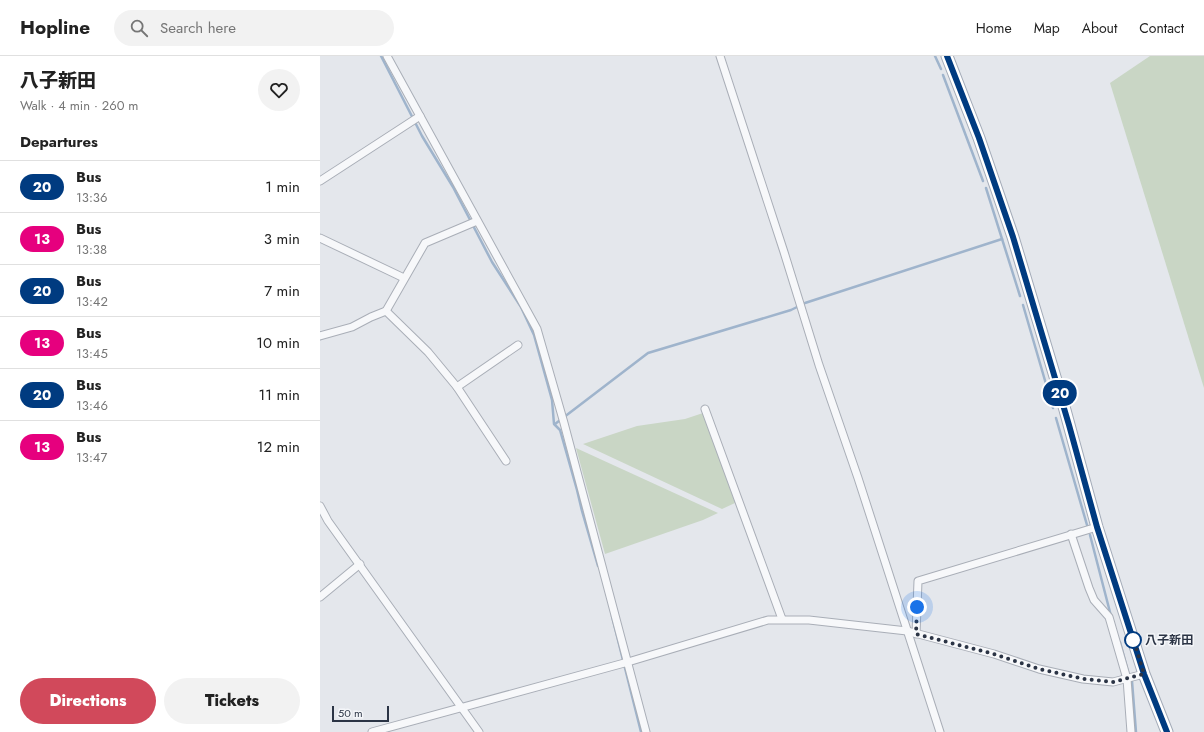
<!DOCTYPE html>
<html lang="en">
<head>
<meta charset="utf-8">
<style>
	:root { --surface:#fff; --page:#f2f2f2; --text:#222; --muted:#767676; --line:#e0e0e0; --accent:#d1495b }
	body { margin:0; font-family:Jost,"Noto Sans JP",sans-serif; background:var(--page); color:var(--text); height:100vh; display:flex; flex-direction:column; font-size:15px; white-space:nowrap }
	* { box-sizing:border-box; margin:0 }
	p { font-size:13px; color:var(--muted) }
	.icon { flex:none; width:22px; height:22px; fill:none; stroke:currentColor; stroke-width:2; stroke-linecap:round; stroke-linejoin:round }
	.map { position:relative; flex:1; overflow:hidden }
	.details { display:flex; flex-direction:column; background:var(--surface); width:320px }
	.details>* { flex:none }
	.badge { padding:0 8px; border-radius:13px; font-size:14px; line-height:26px }
	.scale { position:absolute; left:12px; bottom:10px; width:57px; box-sizing:border-box; padding-left:4px; border:2px solid #2b3445; border-top:0; font-size:11px; line-height:14px; white-space:nowrap; color:#2b3445; -webkit-text-stroke:3px #f4f6f9; paint-order:stroke }
	.you { position:absolute; width:20px; height:20px; margin:-10px; border:3px solid #fff; border-radius:50%; background:#1a73e8; box-shadow:0 0 0 6px #1a73e833 }
	.map>.badge { position:absolute; translate:-50% -50%; box-shadow:0 0 0 2px #fff }
	h2 { padding:0 20px; font-size:15px; line-height:36px }
	.round { display:grid; place-items:center; flex:none; width:42px; height:42px; border-radius:21px; background:var(--page) }
	.overview { display:flex; align-items:center; justify-content:space-between; height:68px; padding:0 20px }
	h1 { font-size:19px; font-weight:800; line-height:30px }
	.cta { display:flex; gap:8px; margin-top:auto; padding:8px 20px }
	.cta a { flex:1; height:46px; border-radius:24px; background:var(--accent); color:#fff; font-size:16px; font-weight:800; line-height:46px; text-align:center }
	.cta a+a { background:var(--page); color:var(--text) }
	ul { padding:0; list-style:none }
	li { display:flex; align-items:center; gap:12px; height:52px; padding:0 20px; border-top:1px solid var(--line) }
	li div { flex:1 }
	li b { display:block; font-size:15px }
	li em { font-style:normal }
	li .badge { min-width:44px; font-weight:700; text-align:center }
	header { display:flex; align-items:center; gap:24px; box-sizing:border-box; height:56px; padding:0 20px; background:var(--surface); border-bottom:1px solid var(--line) }
	header strong { font-size:19px }
	nav { display:flex; gap:22px; margin-inline-start:auto; font-size:14px }
	.search { width:280px; height:36px; background:var(--page); display:flex; align-items:center; gap:10px; box-sizing:border-box; padding:0 14px; border-radius:22px; color:var(--muted); font-size:15px }
	main { display:flex; flex:1; min-height:0 }
	.map>svg:first-child { display:block }
	.green { fill:#c9d6c5 }
	.lines { fill:none; stroke-linecap:round; stroke-linejoin:round }
	.stream { stroke:#9fb4cc; stroke-width:2.5 }
	.street-casing { stroke:#a9aeb7; stroke-width:9 }
	.primary-casing { stroke:#a3abb8; stroke-width:13 }
	.street { stroke:#f7f8fa; stroke-width:7 }
	.primary { stroke:#fff; stroke-width:11 }
	.line-casing { stroke:#fff; stroke-width:9 }
	.line { stroke:#003b80; stroke-width:6 }
	.walk { stroke:#2b3445; stroke-width:4; stroke-dasharray:0 7.2 }
	.stop-dot { fill:#fff; stroke:#003b80; stroke-width:2 }
	.labels { text-anchor:middle; dominant-baseline:central; stroke-width:3; stroke-linejoin:round; paint-order:stroke }
	.stop-label { font-size:12px; font-weight:bold; fill:#2b3445; stroke:#f4f6f9; text-anchor:start }
</style>
</head>
<body>
<header>
<strong>Hopline</strong>
<div class="search"><svg class="icon" aria-label="search" viewBox="0 0 24 24"><circle cx="10" cy="10" r="6"/><path d="M15 15l6 6"/></svg>Search here</div>
<nav><a>Home</a><a>Map</a><a>About</a><a>Contact</a></nav>
</header>
<main>
<section class="details">
<div class="overview"><div><h1>八子新田</h1><p>Walk · 4 min · 260 m</p></div><a class="round"><svg class="icon" aria-label="heart" viewBox="0 0 24 24"><path d="M12 20l-8-8c-3-5 5-10 8-4 3-6 11-1 8 4z"/></svg></a></div>
<h2>Departures</h2>
<ul>
<li><span class="badge" style="background:#003b80;color:#fff">20</span><div><b>Bus</b><p>13:36</p></div><em>1 min</em></li>
<li><span class="badge" style="background:#e6007e;color:#fff">13</span><div><b>Bus</b><p>13:38</p></div><em>3 min</em></li>
<li><span class="badge" style="background:#003b80;color:#fff">20</span><div><b>Bus</b><p>13:42</p></div><em>7 min</em></li>
<li><span class="badge" style="background:#e6007e;color:#fff">13</span><div><b>Bus</b><p>13:45</p></div><em>10 min</em></li>
<li><span class="badge" style="background:#003b80;color:#fff">20</span><div><b>Bus</b><p>13:46</p></div><em>11 min</em></li>
<li><span class="badge" style="background:#e6007e;color:#fff">13</span><div><b>Bus</b><p>13:47</p></div><em>12 min</em></li>
</ul>
<div class="cta"><a>Directions</a><a>Tickets</a></div>
</section>
<div class="map">
<svg width="884" height="676" viewBox="0 0 884 676">
	<rect width="100%" height="100%" fill="#e4e7ec"/>
	<g class="green">
		<polygon points="830,0 884,0 884,332 790,27"/>
		<polygon points="383,357 415,447 402,453 263,388 317,370 365,363"/>
		<polygon points="256,392 398,457 383,464 285,498"/>
	</g>
	<g class="lines">
		<g class="stream">
			<polyline points="61,0 102,80 133,131 172,206 201,251 214,279 232,344 234,368 240,374 257,434 262,455 278,510"/>
			<polyline points="615,0 621,13"/>
			<polyline points="623,19 663,125"/>
			<polyline points="666,132 700,240"/>
			<polyline points="703,249 733,352"/>
			<polyline points="736,362 767,469"/>
			<polyline points="235,368 328,297 471,254 485,247 682,183"/>
			<polyline points="770,479 791,560"/>
			<polyline points="292,560 321,676"/>
			<polyline points="800,586 808,616"/>
			<polyline points="812,625 816,676"/>
		</g>
		<g class="street-casing">
			<g id="street">
				<polyline points="67,0 217,273 244,367 326,676"/>
				<polyline points="400,0 464,196 499,309 538,422 620,676"/>
				<polyline points="0,125 100,60"/>
				<polyline points="0,182 84,222"/>
				<polyline points="66,255 108,296 137,331"/>
				<polyline points="0,280 32,271 51,261 66,255 105,187 157,165"/>
				<polyline points="385,353 462,563"/>
				<polyline points="186,405 137,331 198,289"/>
				<polyline points="0,450 8,465 159,676"/>
				<polyline points="751,478 769,532 774,544 789,561 807,623 811,676"/>
				<polyline points="0,541 40,508"/>
				<polyline points="596,578 598,525 777,471"/>
				<polyline points="52,676 308,606 448,564 489,564 587,575 674,598 719,613 763,623 793,626 824,618"/>
			</g>
		</g>
		<g class="primary-casing">
			<polyline id="primary" points="627,0 659,82 693,181 745,354 777,471 824,618 847,676"/>
		</g>
		<use href="#street" class="street"/>
		<use href="#primary" class="primary"/>
	</g>
	<g class="lines">
		<g class="line-casing">
			<polyline id="line" points="627,0 659,82 693,181 749,369 777,471 824,618 847,676"/>
		</g>
		<use href="#line" class="line"/>
		<polyline class="walk" points="597,551 596,578 674,598 719,613 764,623 793,626 824,618 813,582 813,584"/>
	</g>
	<circle class="stop-dot" cx="813" cy="584" r="8"/>
	<g class="labels">
		<g class="stop-label">
			<text x="825" y="584">八子新田</text>
		</g>
	</g>
</svg>
<div class="scale">50 m</div>
<div class="you" style="left:597px;top:551px"></div>
<b class="badge" style="left:740px;top:337px;background:#003b80;color:#fff">20</b>
</div>
</main>
</body>
</html>
